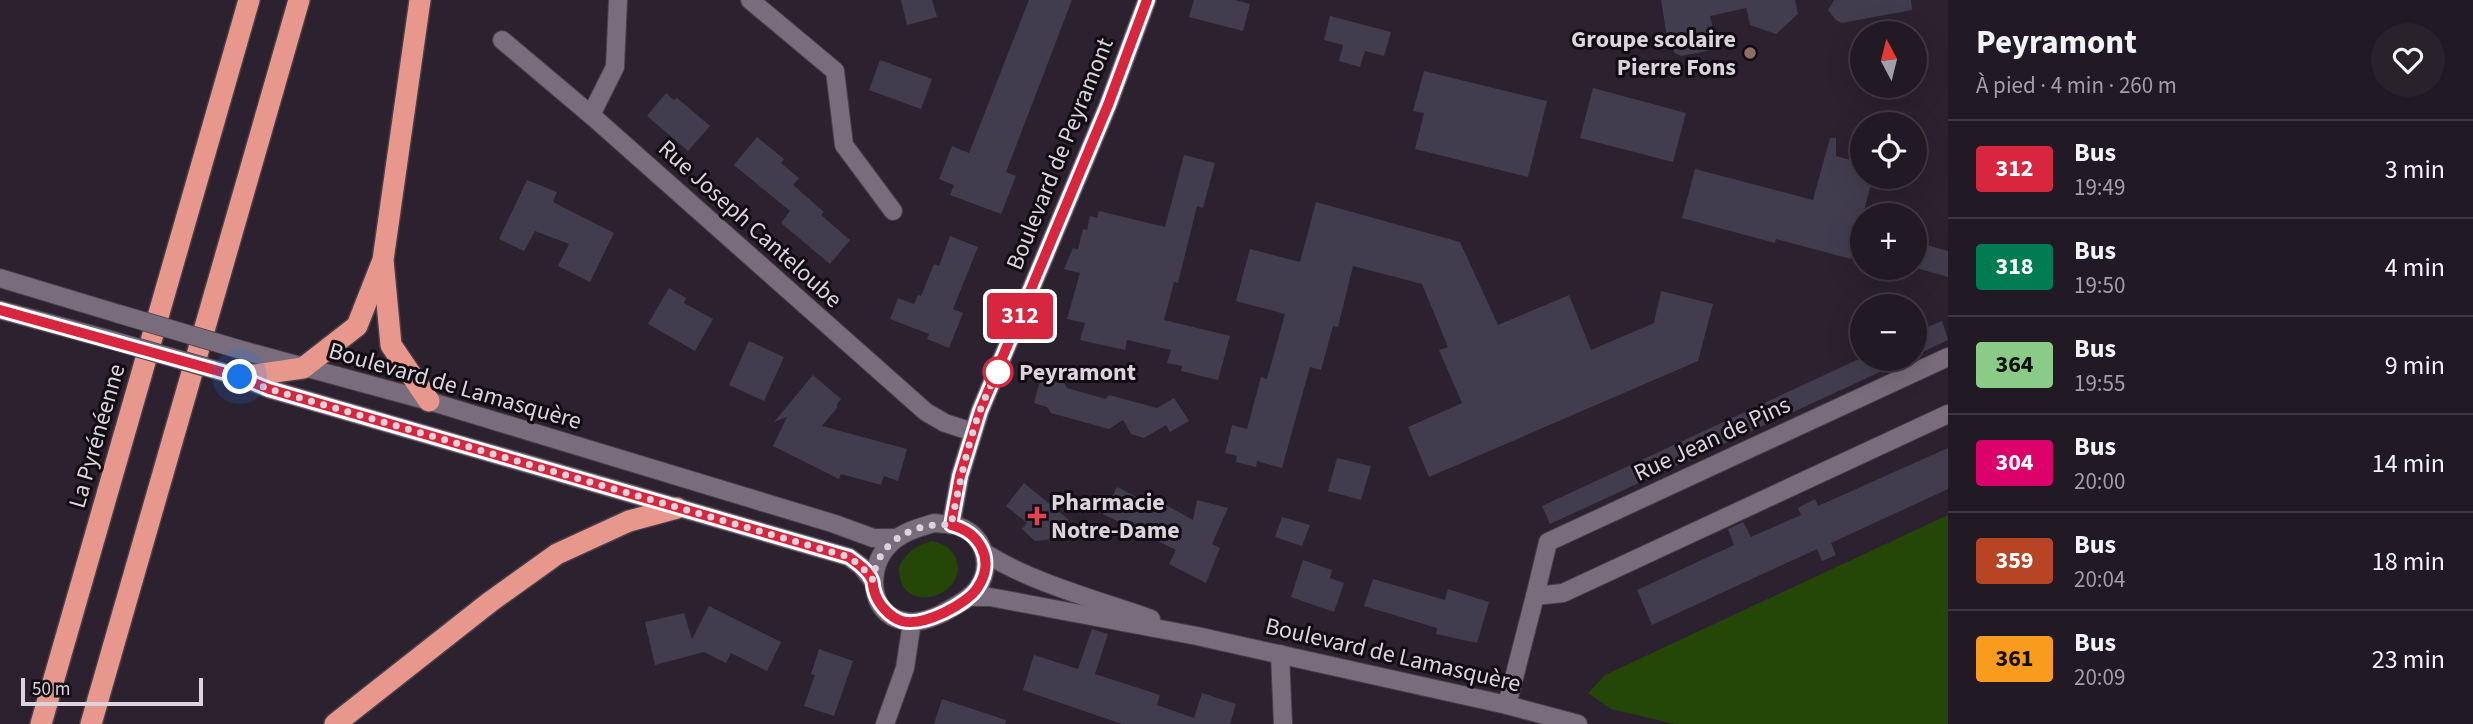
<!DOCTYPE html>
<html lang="fr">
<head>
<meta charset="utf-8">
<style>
	:root { --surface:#211923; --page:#29222b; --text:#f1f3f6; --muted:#a2a0a6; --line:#3e3841 }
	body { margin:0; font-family:"Source Sans 3",sans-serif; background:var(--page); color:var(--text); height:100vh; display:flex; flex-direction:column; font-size:26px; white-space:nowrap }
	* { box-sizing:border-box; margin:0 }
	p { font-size:23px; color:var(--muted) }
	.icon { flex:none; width:38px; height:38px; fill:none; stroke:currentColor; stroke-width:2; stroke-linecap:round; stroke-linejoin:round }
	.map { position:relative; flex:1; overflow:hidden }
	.details { display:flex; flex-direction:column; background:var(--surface); width:525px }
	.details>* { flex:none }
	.badge { padding:0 14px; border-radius:5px; font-size:24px; line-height:46px }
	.needle { width:46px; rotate:353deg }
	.tools { position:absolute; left:1850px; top:21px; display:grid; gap:14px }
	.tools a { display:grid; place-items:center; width:77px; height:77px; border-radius:50%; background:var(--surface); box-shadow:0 7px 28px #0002,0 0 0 2px var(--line); font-size:35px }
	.scale { position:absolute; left:21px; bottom:18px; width:182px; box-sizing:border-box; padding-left:7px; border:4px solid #dbd4dd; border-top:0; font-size:19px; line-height:24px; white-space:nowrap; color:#dbd4dd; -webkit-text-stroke:5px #120d13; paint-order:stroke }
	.you { position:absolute; width:35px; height:35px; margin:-18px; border:5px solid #fff; border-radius:50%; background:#1a73e8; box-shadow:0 0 0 10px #1a73e833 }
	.map>.badge { position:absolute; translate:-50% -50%; box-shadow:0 0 0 4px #fff }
	.round { display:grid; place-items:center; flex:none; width:74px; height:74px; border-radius:37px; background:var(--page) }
	.headline { display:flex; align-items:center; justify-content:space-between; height:119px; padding:0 28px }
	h1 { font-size:33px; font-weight:700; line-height:52px }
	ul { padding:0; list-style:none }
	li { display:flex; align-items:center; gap:21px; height:98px; padding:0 28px; border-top:2px solid var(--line) }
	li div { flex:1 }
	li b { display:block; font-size:26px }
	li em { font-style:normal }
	li .badge { min-width:77px; font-weight:700; text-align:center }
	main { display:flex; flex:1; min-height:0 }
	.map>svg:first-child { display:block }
	.green { fill:#244708 }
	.building { fill:#413d4e }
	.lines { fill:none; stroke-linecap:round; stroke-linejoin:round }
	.street-casing { stroke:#483f4a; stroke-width:20 }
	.secondary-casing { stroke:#483f4a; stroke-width:20 }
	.highway-casing { stroke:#483f4a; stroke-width:24 }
	.street { stroke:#796c7c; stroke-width:18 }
	.secondary { stroke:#796c7c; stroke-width:18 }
	.highway { stroke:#e8978c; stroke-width:21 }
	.secondary-bridge-casing { stroke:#483f4a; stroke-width:20; stroke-linecap:butt }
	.secondary-bridge { stroke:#796c7c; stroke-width:18 }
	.line-casing { stroke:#fff; stroke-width:16 }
	.line { stroke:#d7263d; stroke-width:10 }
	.walk { stroke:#dbd4dd; stroke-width:7; stroke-dasharray:0 12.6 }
	.education-dot { fill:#8d6e63; stroke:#120d13; stroke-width:2.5 }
	.stop-dot { fill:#fff; stroke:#d7263d; stroke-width:3.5 }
	.health-dot { fill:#e0444e; stroke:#120d13; stroke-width:2.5 }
	.labels { text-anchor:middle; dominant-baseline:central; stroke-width:6; stroke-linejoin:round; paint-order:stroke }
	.poi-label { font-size:24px; font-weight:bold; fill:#dbd4dd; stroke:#120d13; text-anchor:end }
	.street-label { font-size:24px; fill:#dbd4dd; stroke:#120d13 }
	.stop-label { font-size:24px; font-weight:bold; fill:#dbd4dd; stroke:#120d13; text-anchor:start }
</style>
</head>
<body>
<main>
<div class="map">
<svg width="1948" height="724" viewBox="0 0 1948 724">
	<rect width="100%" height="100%" fill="#2c212f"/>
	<g class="green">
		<polygon points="1948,515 1948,724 1675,724 1611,709 1588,693 1605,675"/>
		<path d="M932 541C944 544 954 549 957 562 966 597 898 618 899 567 904 554 918 544 932 541Z"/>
	</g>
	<g class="building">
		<polygon points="901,0 932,0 937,17 907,25"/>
		<polygon points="1029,0 1072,0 1006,172 1016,176 1001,214 950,195 954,185 939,179 952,146 969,153"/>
		<polygon points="1194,0 1235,0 1250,4 1243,31 1189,17"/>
		<polygon points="1661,0 1795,0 1798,14 1776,34 1750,25 1746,6 1746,8 1710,16 1715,38 1713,45 1707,51 1681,56 1675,53 1668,43"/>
		<polygon points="1834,0 1911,0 1912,10 1842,23 1836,20 1828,10"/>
		<polygon points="1330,16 1391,32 1384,56 1365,51 1360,67 1339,61 1343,45 1324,40"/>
		<polygon points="880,60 932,79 921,109 869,90"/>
		<polygon points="1424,71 1547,101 1528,177 1415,149 1424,113 1413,111"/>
		<polygon points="1593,88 1686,113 1673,162 1580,138"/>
		<polygon points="666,93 674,100 677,98 710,126 688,151 647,116"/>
		<polygon points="757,137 784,159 781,163 799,178 793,185 824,212 821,215 850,240 830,264 781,223 790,211 734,165"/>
		<polygon points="1830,138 1836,138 1836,156 1862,163 1862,177 1873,177 1851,259 1776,239 1775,243 1682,218 1695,169 1813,200"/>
		<polygon points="1184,155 1215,163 1203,208 1197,206 1178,283 1174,282 1164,320 1230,336 1218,380 1181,371 1182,366 1167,363 1171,350 1127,340 1125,350 1080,340 1085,323 1067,319 1080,273 1064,269 1073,248 1078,249 1083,229 1087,230 1090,216 1097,218 1099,211 1165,227"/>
		<polygon points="527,180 557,192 553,202 614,233 590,282 558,266 569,244 535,231 524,251 499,239"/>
		<polygon points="1316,202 1460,242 1498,325 1569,295 1591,350 1654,323 1661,291 1713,304 1698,361 1429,477 1408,427 1462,403 1439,350 1448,347 1422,284 1353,266 1338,327 1333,326 1321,370 1310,367 1282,468 1257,461 1256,467 1236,462 1237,456 1225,453 1232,425 1247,429 1261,377 1267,379 1285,314 1236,301 1250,249 1300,262"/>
		<polygon points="950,236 978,247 953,309 963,313 949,348 927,339 929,334 890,319 898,298 914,304 918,295 921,296 934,264 939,266"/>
		<polygon points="1923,244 1948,251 1948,277 1916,268"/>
		<polygon points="669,288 686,298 684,303 713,319 695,351 648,324"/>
		<polygon points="1942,321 1948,340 1914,356 1914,333"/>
		<polygon points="749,341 784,357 764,401 729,385"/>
		<polygon points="1859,359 1908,359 1550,524 1542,506"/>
		<polygon points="813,375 841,399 837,404 837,408 822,426 907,449 898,481 884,476 881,485 841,474 839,479 773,446 787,417 774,422"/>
		<polygon points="1041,377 1064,383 1067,388 1095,396 1106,399 1109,395 1157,408 1174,398 1189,421 1170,432 1166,425 1144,438 1131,434 1123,420 1109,429 1051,413 1047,407 1034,403"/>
		<polygon points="1948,448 1948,489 1831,543 1836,555 1822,561 1817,549 1652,625 1637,590 1734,545 1728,529 1743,522 1751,537 1801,515 1798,508 1815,499 1818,506"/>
		<polygon points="1337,458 1371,466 1361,500 1328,491"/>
		<polygon points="1024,483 1069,520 1054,539 1035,541 1022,529 1027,523 1006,506"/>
		<polygon points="1117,487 1154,506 1157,500 1193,520 1197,500 1228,508 1212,544 1220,548 1206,583 1169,564 1176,550 1103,514"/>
		<polygon points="1282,517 1310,525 1302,546 1275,537"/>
		<polygon points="1303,560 1332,570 1330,578 1344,583 1334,612 1291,597"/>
		<polygon points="1373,579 1445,600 1448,589 1489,602 1477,643 1436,634 1437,628 1364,606"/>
		<polygon points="709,606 781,642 767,671 731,653 726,663 704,652 655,665 645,622 684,613 692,639"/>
		<polygon points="1092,629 1108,634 1095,674 1160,695 1157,705 1194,718 1202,693 1236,704 1230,724 1122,724 1023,690 1034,655 1078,669"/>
		<polygon points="819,649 853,661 834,716 804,706 815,675 811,674"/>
		<polygon points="942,699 1006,720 1005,724 934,724"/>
	</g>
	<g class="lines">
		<g class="street-casing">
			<g id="street">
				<polyline points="750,0 835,71 844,145 893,211"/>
				<polyline points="502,40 591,115 926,412 945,423 973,432"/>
				<polyline points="591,115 615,67 618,0"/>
				<polyline points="1535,596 1548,542 1948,357"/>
				<polyline points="1280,654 1283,724"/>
				<polyline points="1507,705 1535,596 1563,593 1948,414"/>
			</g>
		</g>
		<g class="secondary-casing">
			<g id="secondary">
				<polyline points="0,278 119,314"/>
				<polyline points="0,310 111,340"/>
				<polyline points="245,351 429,401 835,524 873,538 897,538"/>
				<polyline points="240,377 269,389 849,557 861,566 873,581"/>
				<path d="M934 523C943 524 952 524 960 527 986 536 993 569 976 590 967 601 953 607 941 614 930 619 916 624 904 621 867 614 867 565 890 544 902 532 918 528 934 523Z"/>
				<polyline points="951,525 960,476 980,411 1108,105 1147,0"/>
				<path d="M985 553C1032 583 1098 600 1151 619"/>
				<polyline points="969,597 990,597 1197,636 1507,705 1578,724"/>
				<polyline points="885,724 905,668 912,622"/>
			</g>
		</g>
		<g class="highway-casing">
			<g id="highway">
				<polyline points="420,0 383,260 391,345 429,401"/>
				<polyline points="240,377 303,368 357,326 381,265"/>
				<polyline points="41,724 249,0"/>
				<polyline points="91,724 299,0"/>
				<polyline points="335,724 490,602 557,554 629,521 677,508"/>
			</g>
		</g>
		<use href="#street" class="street"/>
		<use href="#secondary" class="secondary"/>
		<use href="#highway" class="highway"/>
		<g class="secondary-bridge-casing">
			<g id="secondary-bridge">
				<polyline points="119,314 245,351"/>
				<polyline points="111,340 240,377"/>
			</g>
		</g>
		<use href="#secondary-bridge" class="secondary-bridge"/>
	</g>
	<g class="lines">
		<g class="line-casing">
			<path id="line" d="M0 310 240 377 269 389 849 557C857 563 868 570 872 580 873 582 873 588 874 590 877 603 889 617 902 621 923 627 968 604 978 587 996 559 979 532 951 525L960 476 980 411 1108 105 1147 0"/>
		</g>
		<use href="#line" class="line"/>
		<path class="walk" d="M240 377 269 389 849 557 861 566 873 580C877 541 914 522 951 525 962 473 972 417 998 372"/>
	</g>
	<circle class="education-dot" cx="1750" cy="53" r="7"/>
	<circle class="stop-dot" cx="998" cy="372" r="14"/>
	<path class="health-dot" d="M1033.5 505.5h7v7h7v7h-7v7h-7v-7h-7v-7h7z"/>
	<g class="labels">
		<g class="poi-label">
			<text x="1736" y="39">Groupe scolaire<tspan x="1736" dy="28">Pierre Fons</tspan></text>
			<text x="1051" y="502" text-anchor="start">Pharmacie<tspan x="1051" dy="28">Notre-Dame</tspan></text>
		</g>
		<g class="street-label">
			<text transform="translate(1060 154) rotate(-68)">Boulevard de Peyramont</text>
			<text transform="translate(750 224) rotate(42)">Rue Joseph Canteloube</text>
			<text transform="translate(455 386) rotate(16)">Boulevard de Lamasquère</text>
			<text transform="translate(97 436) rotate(-74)">La Pyrénéenne</text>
			<text transform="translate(1712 439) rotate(-25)">Rue Jean de Pins</text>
			<text transform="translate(1393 655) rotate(13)">Boulevard de Lamasquère</text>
		</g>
		<g class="stop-label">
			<text x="1019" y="372">Peyramont</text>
		</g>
	</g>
</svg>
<div class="tools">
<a><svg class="needle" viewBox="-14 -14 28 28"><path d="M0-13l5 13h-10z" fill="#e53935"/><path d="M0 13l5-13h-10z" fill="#a2a0a6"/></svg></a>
<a><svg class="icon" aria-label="locate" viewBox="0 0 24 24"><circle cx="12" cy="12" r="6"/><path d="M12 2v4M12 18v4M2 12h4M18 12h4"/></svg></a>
<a>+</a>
<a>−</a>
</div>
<div class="scale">50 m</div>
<div class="you" style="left:240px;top:377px"></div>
<b class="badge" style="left:1020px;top:316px;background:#d7263d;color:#fff">312</b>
</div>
<section class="details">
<div class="headline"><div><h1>Peyramont</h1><p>À pied · 4 min · 260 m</p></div><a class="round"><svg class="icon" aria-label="heart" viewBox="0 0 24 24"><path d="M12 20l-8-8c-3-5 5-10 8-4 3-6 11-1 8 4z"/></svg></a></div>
<ul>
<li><span class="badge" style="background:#d7263d;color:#fff">312</span><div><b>Bus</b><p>19:49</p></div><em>3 min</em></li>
<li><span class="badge" style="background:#007c52;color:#fff">318</span><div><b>Bus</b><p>19:50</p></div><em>4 min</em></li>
<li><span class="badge" style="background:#8acb87;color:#111">364</span><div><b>Bus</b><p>19:55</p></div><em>9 min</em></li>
<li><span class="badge" style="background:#dc006b;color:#fff">304</span><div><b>Bus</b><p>20:00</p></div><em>14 min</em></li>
<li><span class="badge" style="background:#b74425;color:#fff">359</span><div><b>Bus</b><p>20:04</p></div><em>18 min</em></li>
<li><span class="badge" style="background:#f99b1d;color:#111">361</span><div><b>Bus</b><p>20:09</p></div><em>23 min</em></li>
</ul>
</section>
</main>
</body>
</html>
